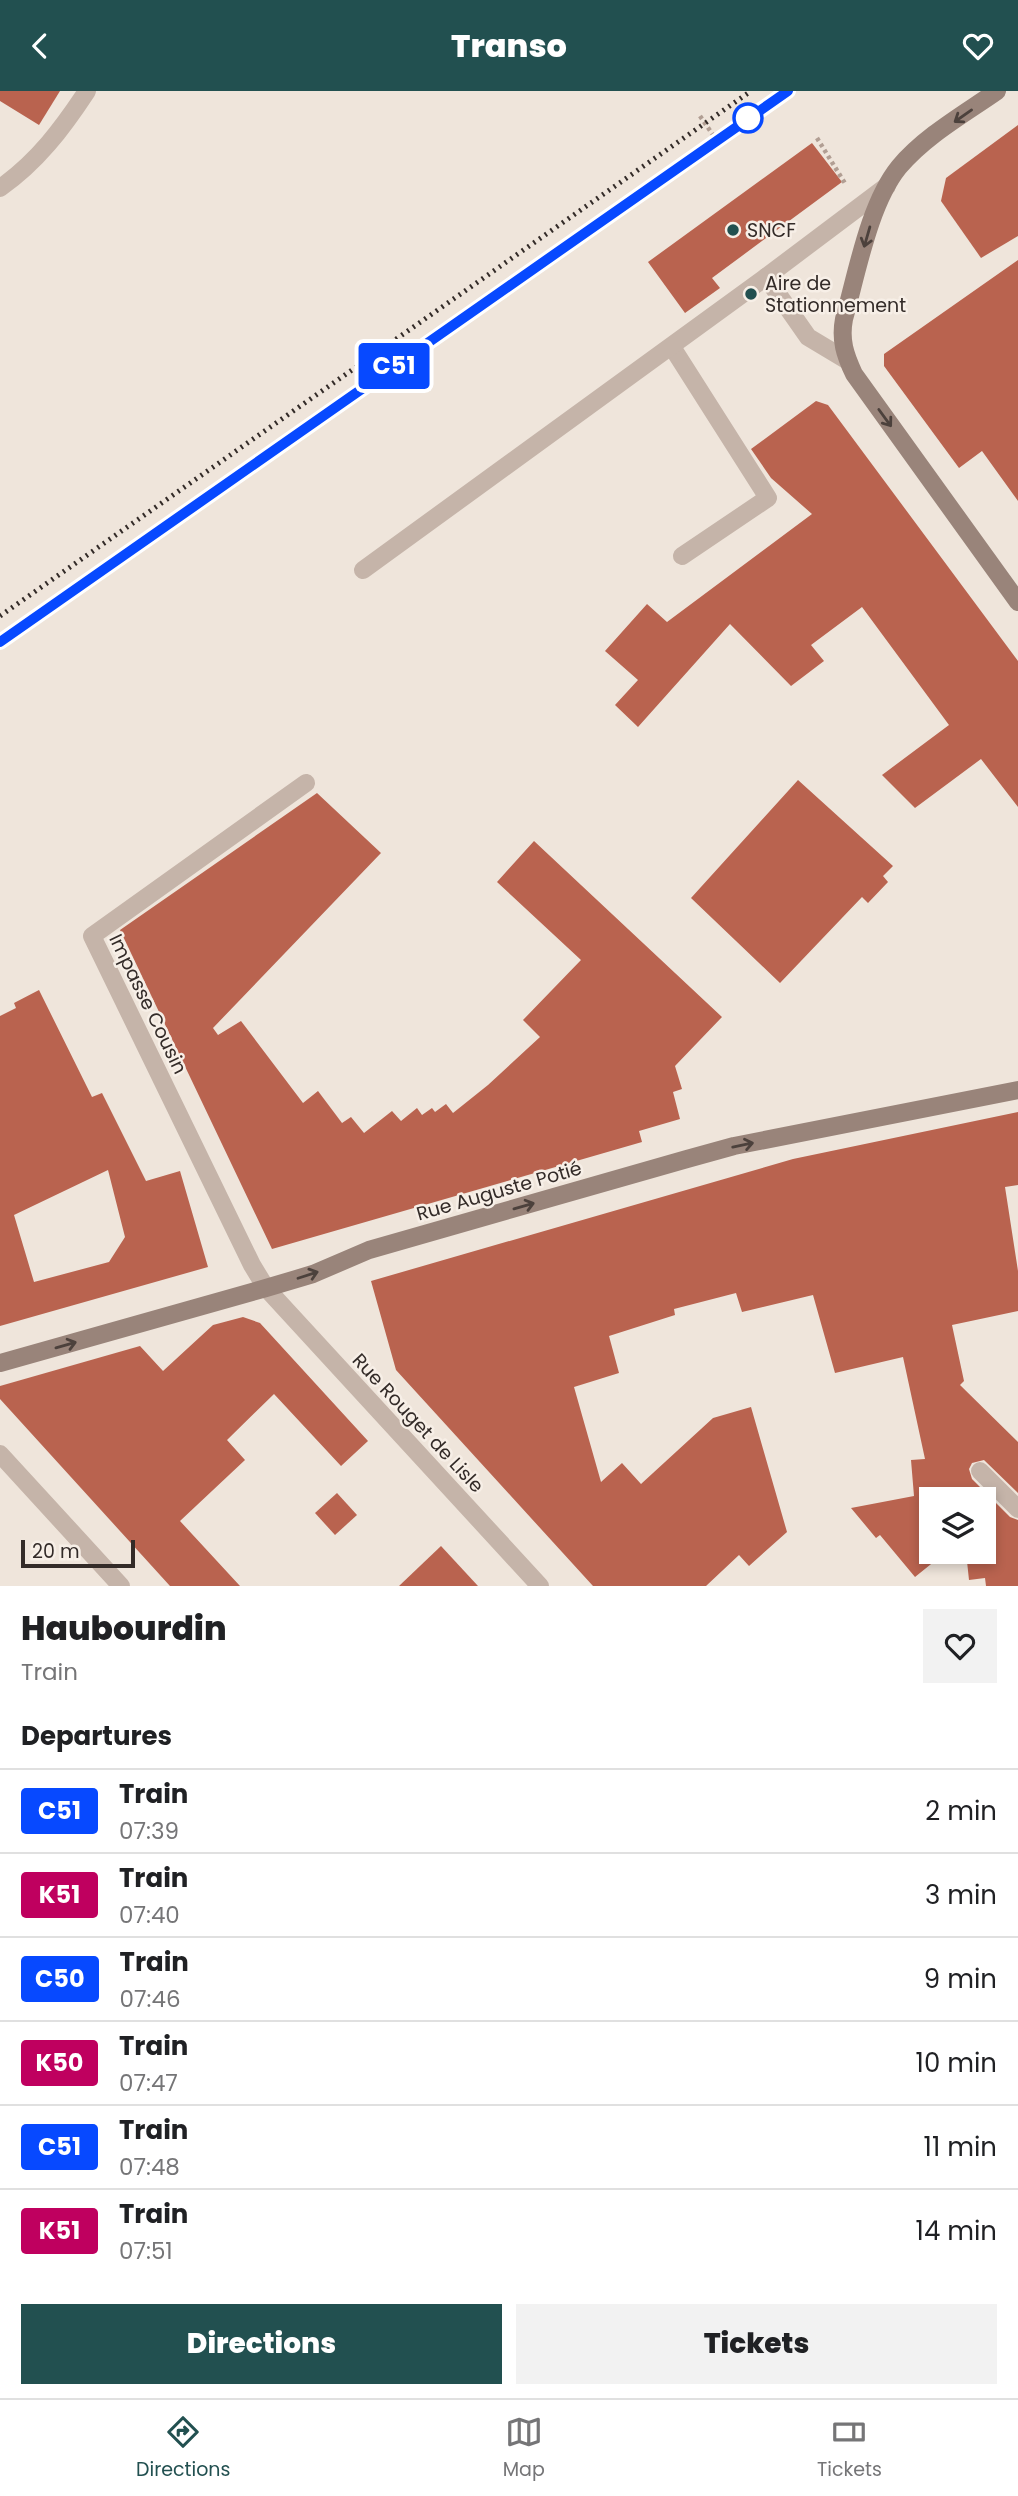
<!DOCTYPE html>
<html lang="en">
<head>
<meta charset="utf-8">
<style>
	:root { --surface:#fff; --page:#f2f2f2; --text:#202124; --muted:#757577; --line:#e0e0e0; --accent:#225050 }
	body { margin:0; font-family:Poppins,sans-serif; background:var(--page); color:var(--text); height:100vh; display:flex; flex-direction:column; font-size:26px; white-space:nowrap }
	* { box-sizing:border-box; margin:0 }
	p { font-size:23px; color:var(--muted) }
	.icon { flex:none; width:38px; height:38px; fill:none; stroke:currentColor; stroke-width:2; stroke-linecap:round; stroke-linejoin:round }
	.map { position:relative; height:1495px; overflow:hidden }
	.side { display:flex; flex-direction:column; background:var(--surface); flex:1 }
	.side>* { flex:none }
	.badge { padding:0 14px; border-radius:5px; font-size:24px; line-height:46px }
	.buttons { position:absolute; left:919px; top:1396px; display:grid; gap:14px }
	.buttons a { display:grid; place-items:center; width:77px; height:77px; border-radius:0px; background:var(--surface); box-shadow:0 4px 10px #0003; font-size:35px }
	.scale { position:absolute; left:21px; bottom:18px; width:114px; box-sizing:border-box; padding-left:7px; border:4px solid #332b28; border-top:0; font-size:19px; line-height:24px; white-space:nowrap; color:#332b28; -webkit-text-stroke:5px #f7efe7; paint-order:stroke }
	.map>.badge { position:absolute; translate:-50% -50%; box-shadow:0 0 0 4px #fff }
	h2 { padding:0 21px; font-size:26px; line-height:63px }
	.round { display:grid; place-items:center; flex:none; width:74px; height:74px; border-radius:0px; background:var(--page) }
	.headline { display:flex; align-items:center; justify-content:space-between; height:119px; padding:0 21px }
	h1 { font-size:33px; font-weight:800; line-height:52px }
	.button { display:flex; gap:14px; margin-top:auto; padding:14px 21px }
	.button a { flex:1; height:80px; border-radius:0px; background:var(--accent); color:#fff; font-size:28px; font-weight:800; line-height:80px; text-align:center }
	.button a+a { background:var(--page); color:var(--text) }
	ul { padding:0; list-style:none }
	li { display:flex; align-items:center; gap:21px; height:84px; padding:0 21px; border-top:2px solid var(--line) }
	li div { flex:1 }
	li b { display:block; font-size:26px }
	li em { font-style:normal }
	li .badge { min-width:77px; font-weight:700; text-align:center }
	header { display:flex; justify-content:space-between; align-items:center; height:91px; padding:0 21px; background:var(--accent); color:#fff; font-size:32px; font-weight:800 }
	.tab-bar { display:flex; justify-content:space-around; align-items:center; height:98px; border-top:2px solid var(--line); background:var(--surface); font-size:19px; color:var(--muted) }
	.tab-bar a { display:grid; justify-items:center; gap:4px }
	.tab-bar .on { color:var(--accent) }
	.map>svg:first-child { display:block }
	.building { fill:#b9634f; fill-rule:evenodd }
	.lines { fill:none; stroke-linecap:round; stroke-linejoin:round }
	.path { stroke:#b19e93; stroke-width:4.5; stroke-dasharray:3.5 3.5; stroke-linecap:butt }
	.lane { stroke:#c5b4a9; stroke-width:18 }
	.street { stroke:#c5b4a9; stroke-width:18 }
	.secondary { stroke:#99847a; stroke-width:18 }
	.rail { stroke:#332b28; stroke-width:5; stroke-dasharray:2 5; stroke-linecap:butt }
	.oneway { stroke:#4c413c }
	.line-casing { stroke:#fff; stroke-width:16 }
	.line { stroke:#0749ff; stroke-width:10 }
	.stop-dot { fill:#fff; stroke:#0749ff; stroke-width:3.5 }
	.poi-dot { fill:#225050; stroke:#f7efe7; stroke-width:2.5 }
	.labels { text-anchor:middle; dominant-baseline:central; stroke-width:5; stroke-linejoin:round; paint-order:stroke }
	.poi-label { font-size:19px; fill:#332b28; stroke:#f7efe7; text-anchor:start }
	.street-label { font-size:19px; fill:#332b28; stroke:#f7efe7 }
</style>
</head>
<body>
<header><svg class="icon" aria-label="back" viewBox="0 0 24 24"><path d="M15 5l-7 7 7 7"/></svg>Transo<svg class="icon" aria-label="heart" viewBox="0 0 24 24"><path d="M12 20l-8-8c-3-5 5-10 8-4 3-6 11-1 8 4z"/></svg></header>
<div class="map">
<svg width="1018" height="1495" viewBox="0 0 1018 1495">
	<rect width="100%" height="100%" fill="#efe5db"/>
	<g class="building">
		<polygon points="0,0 60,0 39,34 0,10"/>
		<polygon points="1018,34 1018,145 981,167 941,110 946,87"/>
		<polygon points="812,52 842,91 712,187 720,197 685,222 648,171"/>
		<polygon points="1018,169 1018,410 982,360 959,377 884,275 884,263"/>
		<polygon points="816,310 828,314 1018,570 1018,716 981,668 915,717 882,684 949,634 862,516 811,554 824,570 791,595 730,533 638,636 615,614 638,589 605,560 647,513 667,531 812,423 771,387 751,358"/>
		<polygon points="798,689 893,775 883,785 888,791 868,812 862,806 780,892 691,807"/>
		<polygon points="317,702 381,762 213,937 218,944 241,930 303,1012 318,1000 342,1032 351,1026 364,1042 392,1020 401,1030 417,1017 422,1024 432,1017 435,1021 446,1013 453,1022 488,994 540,946 523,929 581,869 497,791 534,750 722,926 675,975 682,998 673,1001 680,1028 639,1040 642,1051 272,1158 120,839"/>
		<path d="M39 899 92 1006 102 1002 146 1090 180 1080 208 1176 0 1235V925L16 917 14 912ZM108 1079 125 1146 109 1171 34 1191 14 1124Z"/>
		<polygon points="1018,1021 1018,1094 1005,1096 1018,1180 1018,1220 952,1234 964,1290 960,1294 1018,1351 1018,1402 984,1369 972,1372 969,1378 972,1388 1010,1426 1018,1429 1018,1495 986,1495 985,1487 969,1489 966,1461 984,1461 984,1409 931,1409 931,1461 946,1461 915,1486 880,1444 876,1447 851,1417 914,1405 911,1369 925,1368 903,1266 835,1282 813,1204 742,1221 736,1202 674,1218 675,1224 609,1245 619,1282 574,1296 601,1391 622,1372 641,1393 713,1327 751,1316 787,1441 749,1475 739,1464 706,1495 593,1495 396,1279 371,1190 793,1068"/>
		<polygon points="243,1226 260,1232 368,1350 341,1375 274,1303 227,1349 245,1369 180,1430 240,1495 170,1495 0,1308 0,1295 140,1255 163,1280 213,1234"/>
		<polygon points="337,1402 357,1424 335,1444 315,1422"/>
		<polygon points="441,1455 478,1495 399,1495"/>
	</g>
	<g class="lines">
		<g class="path">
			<polyline points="700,25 720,54"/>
			<polyline points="817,47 846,94"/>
		</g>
		<g class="lane">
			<polyline points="672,256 768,407 682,465"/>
			<polyline points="848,270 808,246 766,186 887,95"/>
			<polyline points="363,479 766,186"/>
		</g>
		<g class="street">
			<path d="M0 97C37 71 62 38 87 0"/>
			<polyline points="306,692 92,845 252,1174 266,1197 540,1495"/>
			<polyline points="0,1363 121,1495"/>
			<polyline points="980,1380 1018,1418"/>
		</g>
		<g class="secondary">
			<path d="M997 0C964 23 925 45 899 76 869 113 857 182 844 228 840 249 845 264 854 283L1018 511"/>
			<polyline points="0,1272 266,1197 313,1183 369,1159 687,1068 734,1055 1018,999"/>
		</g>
		<g class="rail">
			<polyline points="0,525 751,0"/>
			<polyline points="0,551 788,0"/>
		</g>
	</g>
	<defs><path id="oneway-shaft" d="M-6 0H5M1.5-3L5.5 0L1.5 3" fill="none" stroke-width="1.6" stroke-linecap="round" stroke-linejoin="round" transform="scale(1.75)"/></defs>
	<g class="oneway">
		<use href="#oneway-shaft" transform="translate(963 25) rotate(145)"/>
		<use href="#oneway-shaft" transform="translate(867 146) rotate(106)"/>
		<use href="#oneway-shaft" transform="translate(885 327) rotate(54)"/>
		<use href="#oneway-shaft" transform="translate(743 1054) rotate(-12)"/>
		<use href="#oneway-shaft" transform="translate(524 1115) rotate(-16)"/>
		<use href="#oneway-shaft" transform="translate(308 1184) rotate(-18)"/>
		<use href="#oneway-shaft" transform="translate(66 1254) rotate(-16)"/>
	</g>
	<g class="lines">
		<g class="line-casing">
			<polyline id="line" points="0,551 788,0"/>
		</g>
		<use href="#line" class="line"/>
	</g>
	<circle class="stop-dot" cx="748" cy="27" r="14"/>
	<g class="poi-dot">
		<circle cx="733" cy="139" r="7"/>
		<circle cx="751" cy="203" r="7"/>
	</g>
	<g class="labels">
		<g class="poi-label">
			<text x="747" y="139">SNCF</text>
			<text x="765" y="192">Aire de<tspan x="765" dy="22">Stationnement</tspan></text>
		</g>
		<g class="street-label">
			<text transform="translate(148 913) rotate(64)">Impasse Cousin</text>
			<text transform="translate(499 1100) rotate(-16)">Rue Auguste Potié</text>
			<text transform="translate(418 1332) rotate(47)">Rue Rouget de Lisle</text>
		</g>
	</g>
</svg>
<div class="buttons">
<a><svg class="icon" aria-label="layers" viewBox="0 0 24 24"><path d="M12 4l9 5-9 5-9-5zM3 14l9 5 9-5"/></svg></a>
</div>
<div class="scale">20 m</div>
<b class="badge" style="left:394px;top:275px;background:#0749ff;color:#fff">C51</b>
</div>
<section class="side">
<div class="headline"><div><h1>Haubourdin</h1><p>Train</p></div><a class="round"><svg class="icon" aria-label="heart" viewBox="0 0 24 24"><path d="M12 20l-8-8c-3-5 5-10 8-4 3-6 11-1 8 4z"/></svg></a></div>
<h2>Departures</h2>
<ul>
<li><span class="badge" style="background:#0749ff;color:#fff">C51</span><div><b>Train</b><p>07:39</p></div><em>2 min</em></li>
<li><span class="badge" style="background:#bf005f;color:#fff">K51</span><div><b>Train</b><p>07:40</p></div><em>3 min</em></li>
<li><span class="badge" style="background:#0749ff;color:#fff">C50</span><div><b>Train</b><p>07:46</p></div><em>9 min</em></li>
<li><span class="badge" style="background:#bf005f;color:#fff">K50</span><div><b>Train</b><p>07:47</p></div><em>10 min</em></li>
<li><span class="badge" style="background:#0749ff;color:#fff">C51</span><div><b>Train</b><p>07:48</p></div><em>11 min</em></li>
<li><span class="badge" style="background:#bf005f;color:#fff">K51</span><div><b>Train</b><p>07:51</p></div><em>14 min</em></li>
</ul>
<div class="button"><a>Directions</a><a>Tickets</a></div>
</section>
<nav class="tab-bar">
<a class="on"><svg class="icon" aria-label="directions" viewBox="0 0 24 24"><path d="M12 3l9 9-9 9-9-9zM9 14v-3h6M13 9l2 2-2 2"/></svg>Directions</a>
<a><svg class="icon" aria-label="map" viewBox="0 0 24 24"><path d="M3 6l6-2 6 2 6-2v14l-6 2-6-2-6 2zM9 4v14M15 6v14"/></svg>Map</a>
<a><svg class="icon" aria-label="tickets" viewBox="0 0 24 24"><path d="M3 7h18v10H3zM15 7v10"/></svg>Tickets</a>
</nav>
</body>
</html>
